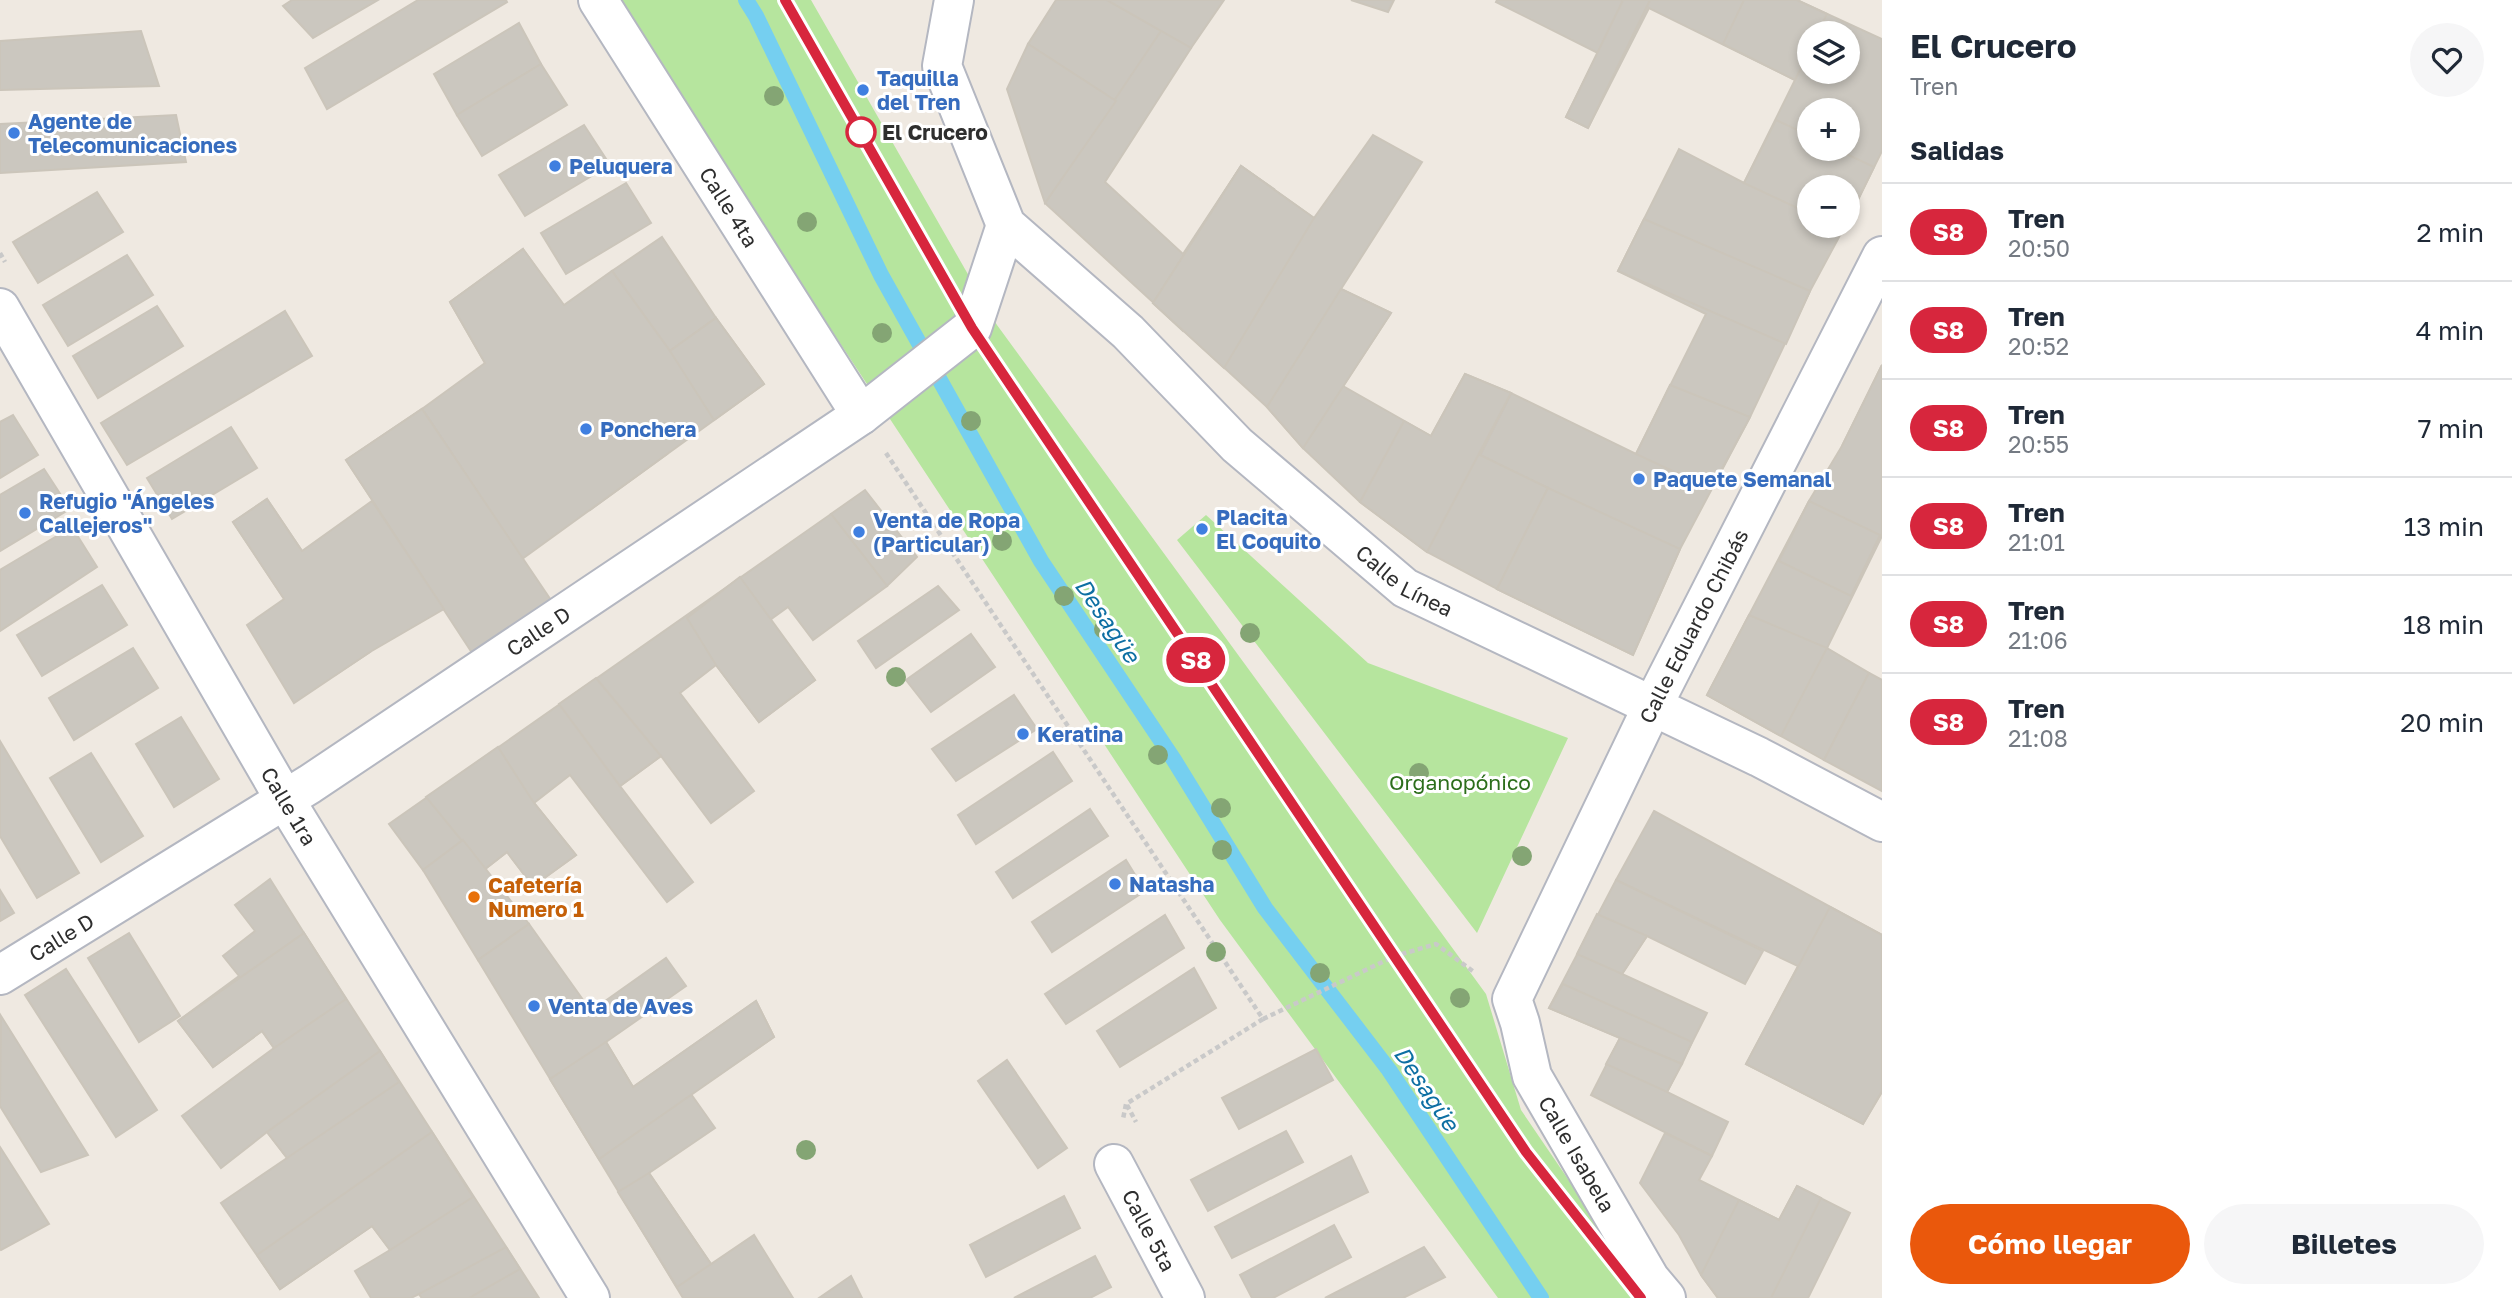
<!DOCTYPE html>
<html lang="es">
<head>
<meta charset="utf-8">
<style>
	:root { --surface:#fff; --page:#f6f6f7; --text:#1f2937; --muted:#747a83; --line:#e0e1e3; --accent:#ea580c }
	body { margin:0; font-family:"Golos Text",sans-serif; background:var(--page); color:var(--text); height:100vh; display:flex; flex-direction:column; font-size:26px; white-space:nowrap }
	* { box-sizing:border-box; margin:0 }
	p { font-size:23px; color:var(--muted) }
	.icon { flex:none; width:38px; height:38px; fill:none; stroke:currentColor; stroke-width:2; stroke-linecap:round; stroke-linejoin:round }
	.map { position:relative; flex:1; overflow:hidden }
	.panel { display:flex; flex-direction:column; background:var(--surface); width:630px }
	.panel>* { flex:none }
	.badge { padding:0 14px; border-radius:23px; font-size:24px; line-height:46px }
	.controls { position:absolute; left:1797px; top:21px; display:grid; gap:14px }
	.controls a { display:grid; place-items:center; width:63px; height:63px; border-radius:50%; background:var(--surface); box-shadow:0 4px 10px #0003; font-size:35px }
	.map>.badge { position:absolute; translate:-50% -50%; box-shadow:0 0 0 4px #fff }
	h2 { padding:0 28px; font-size:26px; line-height:63px }
	.round { display:grid; place-items:center; flex:none; width:74px; height:74px; border-radius:37px; background:var(--page) }
	.summary { display:flex; align-items:center; justify-content:space-between; height:119px; padding:0 28px }
	h1 { font-size:33px; font-weight:700; line-height:52px }
	.primary-button { display:flex; gap:14px; margin-top:auto; padding:14px 28px }
	.primary-button a { flex:1; height:80px; border-radius:42px; background:var(--accent); color:#fff; font-size:28px; font-weight:700; line-height:80px; text-align:center }
	.primary-button a+a { background:var(--page); color:var(--text) }
	ul { padding:0; list-style:none }
	li { display:flex; align-items:center; gap:21px; height:98px; padding:0 28px; border-top:2px solid var(--line) }
	li div { flex:1 }
	li b { display:block; font-size:26px }
	li em { font-style:normal }
	li .badge { min-width:77px; font-weight:700; text-align:center }
	main { display:flex; flex:1; min-height:0 }
	.map>svg:first-child { display:block }
	.green { fill:#b6e59e }
	.lines { fill:none; stroke-linecap:round; stroke-linejoin:round }
	.stream { stroke:#75cff0; stroke-width:16 }
	.building { fill:#cbc7bf; stroke:#cbc5ba; stroke-width:2; fill-rule:evenodd }
	.minor-casing { stroke:#b4b7c1; stroke-width:42 }
	.path { stroke:#c9c9c9; stroke-width:4.5; stroke-dasharray:5 3.5; stroke-linecap:butt }
	.minor { stroke:#fff; stroke-width:38 }
	.rail-casing { stroke:#a3a6b8; stroke-width:8 }
	.rail { stroke:#fff; stroke-width:5; stroke-dasharray:16; stroke-linecap:butt }
	.tree { fill:#84a574 }
	.line-casing { stroke:#fff; stroke-width:16 }
	.line { stroke:#d7263d; stroke-width:10 }
	.shop-dot { fill:#3f7fe0; stroke:#fff; stroke-width:2.5 }
	.stop-dot { fill:#fff; stroke:#d7263d; stroke-width:3.5 }
	.food-dot { fill:#e8710a; stroke:#fff; stroke-width:2.5 }
	.labels { text-anchor:middle; dominant-baseline:central; stroke-width:6; stroke-linejoin:round; paint-order:stroke }
	.shop-label { font-size:21px; font-weight:bold; fill:#366cbe; stroke:#fff; text-anchor:start }
	.stop-label { font-size:21px; font-weight:bold; fill:#2e2e2e; stroke:#fff; text-anchor:start }
	.street-label { font-size:21px; fill:#2e2e2e; stroke:#fff }
	.park-label { font-size:21px; fill:#2c6e1b; stroke:#fff }
	.food-label { font-size:21px; font-weight:bold; fill:#c56008; stroke:#fff; text-anchor:start }
	.water-label { font-size:23px; font-style:italic; fill:#0d6fa3; stroke:#fff }
</style>
</head>
<body>
<main>
<div class="map">
<svg width="1882" height="1298" viewBox="0 0 1882 1298">
	<rect width="100%" height="100%" fill="#efe9e1"/>
	<g class="green">
		<polygon points="614,0 811,0 997,325 1486,994 1521,1110 1632,1273 1652,1298 1498,1298 1220,920"/>
		<polygon points="1206,515 1368,663 1568,738 1477,933 1177,540"/>
	</g>
	<g class="lines">
		<polyline class="stream" points="746,0 756,16 881,275 1041,561 1174,760 1265,908 1389,1070 1541,1298"/>
	</g>
	<g class="building">
		<polygon points="292,0 378,0 313,38 283,6"/>
		<polygon points="418,0 506,0 507,2 327,109 305,68"/>
		<polygon points="1056,0 1107,0 1161,31 1116,101 1028,44"/>
		<polygon points="1107,0 1224,0 1191,48"/>
		<polygon points="1351,0 1394,0 1388,12"/>
		<path d="M1497 0H1797L1882 39V151L1848 220V187H1810V226H1845L1810 291 1750 417 1680 549 1633 655 1497 589 1548 488 1480 455 1511 393 1636 454 1706 314 1618 271 1679 149 1744 183 1795 80 1649 8 1588 128 1566 117 1598 53 1496 2ZM1810 33H1848V72H1810ZM1810 110H1848V149H1810Z"/>
		<polygon points="1623,0 1650,0 1588,128 1566,117"/>
		<polygon points="1744,0 1797,0 1827,14 1817,33 1810,33 1810,50 1795,80 1723,44"/>
		<polygon points="519,23 541,64 457,115 434,74"/>
		<polygon points="141,31 159,86 0,90 0,41"/>
		<polygon points="1161,31 1191,48 1105,182 1183,254 1241,166 1314,218 1373,135 1422,162 1341,289 1391,313 1343,386 1431,436 1465,374 1511,393 1480,455 1548,488 1497,589 1427,552 1360,502 1303,448 1267,407 1045,203"/>
		<polygon points="1028,44 1116,101 1045,203 1007,89"/>
		<polygon points="541,64 567,105 482,156 457,115"/>
		<polygon points="176,115 186,162 0,173 0,124"/>
		<polygon points="1776,120 1810,136 1810,149 1836,149 1874,167 1848,220 1848,187 1810,187 1810,214 1744,183"/>
		<polygon points="584,125 610,165 525,216 499,175"/>
		<polygon points="1241,166 1274,189 1183,331 1153,303"/>
		<polygon points="1241,166 1314,218 1224,368 1153,303"/>
		<polygon points="626,183 651,223 566,274 541,233"/>
		<polygon points="97,192 123,232 38,283 13,242"/>
		<polygon points="1644,219 1810,291 1786,344 1618,271"/>
		<polygon points="662,237 716,318 670,351 612,271"/>
		<polygon points="523,249 667,454 590,510 485,363 450,302"/>
		<polygon points="523,249 564,305 612,271 670,351 716,318 764,384 522,559 422,409 485,363 450,302"/>
		<polygon points="127,255 153,295 68,346 43,305"/>
		<polygon points="1341,289 1391,313 1303,448 1267,407"/>
		<polygon points="157,306 183,346 98,398 73,356"/>
		<polygon points="285,311 312,356 127,465 101,423"/>
		<polygon points="716,318 764,384 714,420 670,351"/>
		<polygon points="1882,365 1882,465 1842,446"/>
		<polygon points="1882,365 1882,536 1827,648 1869,673 1824,760 1707,695 1809,501 1842,446"/>
		<polygon points="1465,374 1511,393 1427,552 1360,502 1404,421 1431,436"/>
		<polygon points="1670,385 1750,417 1711,489 1636,454"/>
		<polygon points="422,409 522,559 444,609 346,460"/>
		<polygon points="422,409 561,615 482,668 346,460"/>
		<polygon points="13,415 38,455 0,478 0,422"/>
		<polygon points="231,427 257,468 172,519 147,478"/>
		<polygon points="44,469 70,509 0,551 0,495"/>
		<polygon points="1548,488 1680,549 1633,655 1497,589"/>
		<polygon points="865,490 917,557 887,586 831,514"/>
		<polygon points="267,499 370,652 335,675 233,522"/>
		<polygon points="267,499 302,551 372,501 444,609 370,652 294,703 247,625 284,599 233,522"/>
		<polygon points="1809,501 1880,535 1851,596 1779,561"/>
		<polygon points="831,514 887,586 813,640 788,607 770,620 815,680 759,722 716,665 680,693 754,791 711,823 661,756 620,786 693,882 667,902 570,775 534,803 576,855 533,886 507,852 485,869 463,840 423,870 389,824"/>
		<polygon points="72,527 97,567 0,631 0,570"/>
		<polygon points="740,577 815,680 759,722 716,665 687,618"/>
		<polygon points="102,585 127,625 42,676 17,635"/>
		<polygon points="938,586 959,610 876,668 858,641"/>
		<polygon points="1749,615 1827,648 1781,736 1707,695"/>
		<polygon points="971,634 995,667 931,712 906,680"/>
		<polygon points="133,648 158,688 74,740 49,698"/>
		<polygon points="1869,673 1882,680 1882,791 1824,760"/>
		<polygon points="596,678 661,756 620,786 559,704"/>
		<polygon points="1014,695 1037,729 956,781 932,749"/>
		<polygon points="181,717 219,779 174,807 136,744"/>
		<polygon points="0,741 79,873 37,898 0,836"/>
		<polygon points="498,747 534,803 576,855 533,886 507,852 485,869 426,797"/>
		<polygon points="1053,752 1072,781 976,844 958,815"/>
		<polygon points="91,753 143,836 101,862 50,778"/>
		<polygon points="1090,809 1108,836 1013,898 996,872"/>
		<polygon points="1654,811 1882,935 1882,1092 1863,1124 1746,1064 1798,966 1616,880"/>
		<polygon points="463,840 529,924 478,960 423,870"/>
		<polygon points="1126,860 1145,891 1052,952 1032,922"/>
		<polygon points="270,879 304,933 539,1298 422,1298 419,1294 411,1298 371,1298 355,1271 390,1250 372,1226 280,1289 221,1203 287,1158 267,1132 221,1168 182,1116 274,1048 262,1031 213,1067 178,1021 239,976 223,956 255,931 235,905"/>
		<polygon points="1616,880 1763,951 1745,984 1647,936 1622,974 1707,1013 1667,1092 1728,1122 1712,1156 1591,1095 1620,1038 1549,1008"/>
		<polygon points="0,890 14,913 0,921"/>
		<polygon points="1830,907 1882,935 1882,1091 1863,1124 1746,1064"/>
		<polygon points="1597,914 1647,936 1622,974 1577,954"/>
		<polygon points="1165,915 1184,948 1066,1024 1045,994"/>
		<polygon points="529,924 591,1011 666,958 686,986 606,1042 633,1087 756,1001 774,1037 691,1094 715,1128 649,1173 711,1264 754,1235 793,1298 683,1298 478,960"/>
		<polygon points="129,933 180,1016 139,1042 88,958"/>
		<polygon points="304,933 346,999 274,1048 262,1031 213,1067 178,1021"/>
		<polygon points="1194,968 1216,1008 1120,1067 1097,1031"/>
		<polygon points="66,969 157,1110 116,1137 25,995"/>
		<polygon points="1563,984 1692,1042 1682,1064 1549,1008"/>
		<polygon points="756,1001 774,1037 599,1159 550,1079 606,1042 633,1087"/>
		<polygon points="1,1016 88,1155 41,1172 0,1106"/>
		<polygon points="1620,1038 1682,1064 1667,1092 1606,1064"/>
		<polygon points="1316,1049 1333,1080 1239,1129 1222,1098"/>
		<polygon points="380,1051 399,1082 287,1158 267,1132"/>
		<polygon points="1007,1060 1067,1148 1038,1168 978,1081"/>
		<polygon points="1286,1131 1303,1162 1208,1211 1191,1180"/>
		<polygon points="432,1132 473,1197 390,1250 372,1226 280,1289 257,1255"/>
		<polygon points="1665,1133 1712,1156 1699,1180 1779,1220 1797,1186 1850,1213 1808,1298 1718,1298 1701,1275 1679,1235 1640,1183"/>
		<polygon points="0,1147 49,1224 1,1250 0,1249"/>
		<polygon points="1351,1156 1368,1192 1232,1258 1215,1227"/>
		<polygon points="649,1173 711,1264 677,1287 618,1192"/>
		<polygon points="1797,1186 1821,1198 1771,1298 1718,1298 1701,1275 1739,1200 1779,1220"/>
		<polygon points="1064,1196 1080,1228 986,1277 970,1245"/>
		<polygon points="1334,1225 1351,1257 1273,1298 1252,1298 1240,1275"/>
		<polygon points="506,1247 520,1269 469,1298 422,1298 419,1294"/>
		<polygon points="1424,1247 1445,1277 1403,1298 1325,1298"/>
		<polygon points="1095,1256 1111,1287 1090,1298 1014,1298"/>
		<polygon points="851,1276 862,1298 819,1298"/>
	</g>
	<g class="lines">
		<g class="minor-casing">
			<g id="minor">
				<path id="s1" d="M598 0 861 415"/>
				<path id="s2" d="M954 0 942 66 1006 225 1128 332 1237 445 1405 588 1759 757 1882 822"/>
				<path id="s3" d="M0 308 285 800 590 1298"/>
				<path id="s4" d="M0 975 310 784 861 415 972 328 1006 225"/>
				<path id="s5" d="M1114 1164 1185 1298"/>
				<path id="s6" d="M1666 1298 1650 1279 1532 1076 1520 1023 1512 999 1653 705 1882 256"/>
			</g>
		</g>
		<g class="path">
			<polyline points="0,253 5,262"/>
			<polyline points="886,453 1263,1019 1126,1104 1123,1119"/>
			<polyline points="1263,1019 1395,956 1436,944 1474,972"/>
			<polyline points="1127,1105 1136,1122"/>
		</g>
		<use href="#minor" class="minor"/>
		<g class="rail-casing">
			<polyline id="rail" points="785,0 972,328 1526,1152 1641,1298"/>
		</g>
		<use href="#rail" class="rail"/>
	</g>
	<g class="tree">
		<circle cx="774" cy="96" r="10"/>
		<circle cx="807" cy="222" r="10"/>
		<circle cx="882" cy="333" r="10"/>
		<circle cx="971" cy="421" r="10"/>
		<circle cx="1002" cy="541" r="10"/>
		<circle cx="1064" cy="596" r="10"/>
		<circle cx="1104" cy="629" r="10"/>
		<circle cx="1250" cy="633" r="10"/>
		<circle cx="896" cy="677" r="10"/>
		<circle cx="1158" cy="755" r="10"/>
		<circle cx="1419" cy="773" r="10"/>
		<circle cx="1221" cy="808" r="10"/>
		<circle cx="1222" cy="850" r="10"/>
		<circle cx="1522" cy="856" r="10"/>
		<circle cx="1216" cy="952" r="10"/>
		<circle cx="1320" cy="973" r="10"/>
		<circle cx="1460" cy="998" r="10"/>
		<circle cx="806" cy="1150" r="10"/>
	</g>
	<g class="lines">
		<g class="line-casing">
			<polyline id="line" points="785,0 972,328 1526,1152 1641,1298"/>
		</g>
		<use href="#line" class="line"/>
	</g>
	<g class="shop-dot">
		<circle cx="863" cy="90" r="7"/>
		<circle cx="14" cy="133" r="7"/>
		<circle cx="555" cy="166" r="7"/>
		<circle cx="586" cy="429" r="7"/>
		<circle cx="1639" cy="479" r="7"/>
		<circle cx="25" cy="513" r="7"/>
		<circle cx="1202" cy="529" r="7"/>
		<circle cx="859" cy="532" r="7"/>
		<circle cx="1023" cy="734" r="7"/>
		<circle cx="1115" cy="884" r="7"/>
		<circle cx="534" cy="1006" r="7"/>
	</g>
	<circle class="stop-dot" cx="861" cy="132" r="14"/>
	<circle class="food-dot" cx="474" cy="897" r="7"/>
	<g class="labels">
		<g class="shop-label">
			<text x="877" y="78">Taquilla<tspan x="877" dy="24">del Tren</tspan></text>
			<text x="28" y="121">Agente de<tspan x="28" dy="24">Telecomunicaciones</tspan></text>
			<text x="569" y="166">Peluquera</text>
			<text x="600" y="429">Ponchera</text>
			<text x="1653" y="479">Paquete Semanal</text>
			<text x="39" y="501">Refugio "Ángeles<tspan x="39" dy="24">Callejeros"</tspan></text>
			<text x="1216" y="517">Placita<tspan x="1216" dy="24">El Coquito</tspan></text>
			<text x="873" y="520">Venta de Ropa<tspan x="873" dy="24">(Particular)</tspan></text>
			<text x="1037" y="734">Keratina</text>
			<text x="1129" y="884">Natasha</text>
			<text x="548" y="1006">Venta de Aves</text>
		</g>
		<g class="stop-label">
			<text x="882" y="132">El Crucero</text>
		</g>
		<g class="street-label">
			<text stroke="none"><textPath href="#s1" startOffset="245">Calle 4ta</textPath></text>
			<text stroke="none"><textPath href="#s2" startOffset="774">Calle Línea</textPath></text>
			<text stroke="none"><textPath href="#s6" startOffset="754">Calle Eduardo Chibás</textPath></text>
			<text stroke="none"><textPath href="#s4" startOffset="639">Calle D</textPath></text>
			<text stroke="none"><textPath href="#s3" startOffset="576">Calle 1ra</textPath></text>
			<text stroke="none"><textPath href="#s4" startOffset="72">Calle D</textPath></text>
			<text transform="translate(1577 1154) rotate(60)">Calle Isabela</text>
			<text stroke="none"><textPath href="#s5" startOffset="75">Calle 5ta</textPath></text>
		</g>
		<g class="park-label">
			<text x="1460" y="782">Organopónico</text>
		</g>
		<g class="food-label">
			<text x="488" y="885">Cafetería<tspan x="488" dy="24">Numero 1</tspan></text>
		</g>
		<g class="water-label">
			<text transform="translate(1108 620) rotate(56)">Desagüe</text>
			<text transform="translate(1427 1088) rotate(56)">Desagüe</text>
		</g>
	</g>
</svg>
<div class="controls">
<a><svg class="icon" aria-label="layers" viewBox="0 0 24 24"><path d="M12 4l9 5-9 5-9-5zM3 14l9 5 9-5"/></svg></a>
<a>+</a>
<a>−</a>
</div>
<b class="badge" style="left:1196px;top:660px;background:#d7263d;color:#fff">S8</b>
</div>
<section class="panel">
<div class="summary"><div><h1>El Crucero</h1><p>Tren</p></div><a class="round"><svg class="icon" aria-label="heart" viewBox="0 0 24 24"><path d="M12 20l-8-8c-3-5 5-10 8-4 3-6 11-1 8 4z"/></svg></a></div>
<h2>Salidas</h2>
<ul>
<li><span class="badge" style="background:#d7263d;color:#fff">S8</span><div><b>Tren</b><p>20:50</p></div><em>2 min</em></li>
<li><span class="badge" style="background:#d7263d;color:#fff">S8</span><div><b>Tren</b><p>20:52</p></div><em>4 min</em></li>
<li><span class="badge" style="background:#d7263d;color:#fff">S8</span><div><b>Tren</b><p>20:55</p></div><em>7 min</em></li>
<li><span class="badge" style="background:#d7263d;color:#fff">S8</span><div><b>Tren</b><p>21:01</p></div><em>13 min</em></li>
<li><span class="badge" style="background:#d7263d;color:#fff">S8</span><div><b>Tren</b><p>21:06</p></div><em>18 min</em></li>
<li><span class="badge" style="background:#d7263d;color:#fff">S8</span><div><b>Tren</b><p>21:08</p></div><em>20 min</em></li>
</ul>
<div class="primary-button"><a>Cómo llegar</a><a>Billetes</a></div>
</section>
</main>
</body>
</html>
